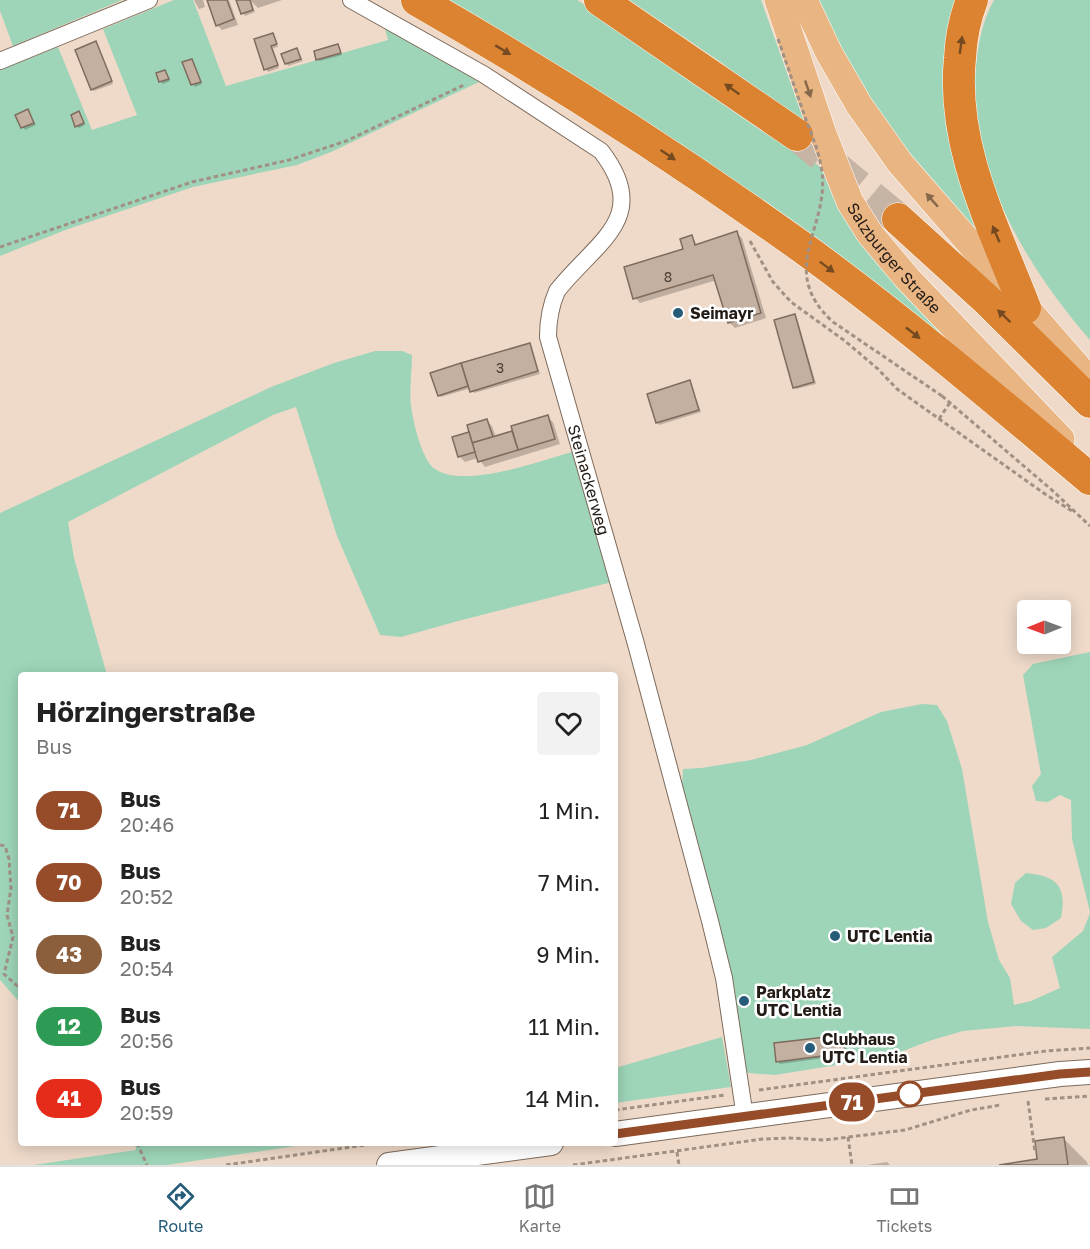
<!DOCTYPE html>
<html lang="de">
<head>
<meta charset="utf-8">
<style>
	:root { --surface:#fff; --page:#f2f2f2; --text:#222; --muted:#767676; --line:#e0e0e0; --accent:#265c78 }
	body { margin:0; font-family:"Golos Text",sans-serif; background:var(--page); color:var(--text); height:100vh; display:flex; flex-direction:column; font-size:22px; white-space:nowrap }
	* { box-sizing:border-box; margin:0 }
	p { font-size:20px; color:var(--muted) }
	.icon { flex:none; width:33px; height:33px; fill:none; stroke:currentColor; stroke-width:2; stroke-linecap:round; stroke-linejoin:round }
	.map { position:relative; flex:1; overflow:hidden }
	.side { position:absolute; left:18px; top:672px; width:600px; height:474px; display:flex; flex-direction:column; background:var(--surface); border-radius:6px; box-shadow:0 3px 15px #0003 }
	.side>* { flex:none }
	.badge { padding:0 12px; border-radius:20px; font-size:21px; line-height:39px }
	.needle { width:39px; rotate:269deg }
	.controls { position:absolute; left:1017px; top:600px; display:grid; gap:12px }
	.controls a { display:grid; place-items:center; width:54px; height:54px; border-radius:6px; background:var(--surface); box-shadow:0 3px 15px #0003; font-size:30px }
	.map>.badge { position:absolute; translate:-50% -50%; box-shadow:0 0 0 3px #fff }
	.round { display:grid; place-items:center; flex:none; width:63px; height:63px; border-radius:6px; background:var(--page) }
	.summary { display:flex; align-items:center; justify-content:space-between; height:102px; padding:0 18px }
	h1 { font-size:28px; font-weight:700; line-height:45px }
	ul { padding:0; list-style:none }
	li { display:flex; align-items:center; gap:18px; height:72px; padding:0 18px }
	li div { flex:1 }
	li b { display:block; font-size:22px }
	li em { font-style:normal }
	li .badge { min-width:66px; font-weight:700; text-align:center }
	.tabs { display:flex; justify-content:space-around; align-items:center; height:84px; border-top:2px solid var(--line); background:var(--surface); font-size:16px; color:var(--muted) }
	.tabs a { display:grid; justify-items:center; gap:3px }
	.tabs .on { color:var(--accent) }
	.map>svg:first-child { display:block }
	.green { fill:#9ed5b8 }
	.shadow { fill:#0003 }
	.building { fill:#c4b0a0; stroke:#7f6c5e; stroke-width:1.5 }
	.lines { fill:none; stroke-linecap:round; stroke-linejoin:round }
	.highway-tunnel { stroke:#c6b4a5; stroke-width:32; stroke-dasharray:32 16; stroke-linecap:butt }
	.street-casing { stroke:#7d6a5b; stroke-width:18 }
	.secondary-casing { stroke:#7d6a5b; stroke-width:26 }
	.primary-casing { stroke:#fff; stroke-width:28 }
	.highway-casing { stroke:#fff; stroke-width:33 }
	.path { stroke:#a19184; stroke-width:3; stroke-dasharray:4.5 3; stroke-linecap:butt }
	.street { stroke:#fff; stroke-width:16 }
	.secondary { stroke:#fff; stroke-width:24 }
	.primary { stroke:#e9b583; stroke-width:27 }
	.highway { stroke:#db8330; stroke-width:32 }
	.path-bridge { stroke:#a19184; stroke-width:3; stroke-dasharray:4.5 3; stroke-linecap:butt }
	.oneway { fill:#764a21 }
	.oneway2 { fill:#86684c }
	.line-casing { stroke:#fff; stroke-width:14 }
	.line { stroke:#964c29; stroke-width:9 }
	.poi-dot { fill:#265c78; stroke:#fff; stroke-width:2 }
	.stop-dot { fill:#fff; stroke:#964c29; stroke-width:3 }
	.labels { text-anchor:middle; dominant-baseline:central; stroke-width:5; stroke-linejoin:round; paint-order:stroke }
	.number-label { font-size:14px; fill:#4b4038 }
	.street-label { font-size:16px; fill:#231b15; stroke:#fff }
	.poi-label { font-size:16px; font-weight:bold; fill:#231b15; stroke:#fff; text-anchor:start }
</style>
</head>
<body>
<div class="map">
<svg width="1090" height="1165" viewBox="0 0 1090 1165">
	<rect width="100%" height="100%" fill="#efdac9"/>
	<g class="green">
		<polygon points="0,0 122,0 13,46 0,11"/>
		<polygon points="174,0 193,0 226,86 388,40 384,25 479,82 331,152 297,165 193,187 68,229 0,256 0,70 58,47 92,130 137,115 103,29"/>
		<polygon points="441,0 577,0 679,63 819,166 860,231 999,385"/>
		<polygon points="629,0 761,0 809,135 722,63"/>
		<polygon points="817,0 962,0 953,28 1007,274 911,155 859,87"/>
		<path d="M994 0H1090V340C1037 279 988 202 977 120 976 111 973 102 973 93 974 84 975 75 976 66 978 44 983 19 994 0Z"/>
		<path d="M375 351H402L412 355C412 372 409 390 411 406 413 421 422 461 435 469 464 489 540 461 572 452L612 582 458 621 401 637 380 635 337 536 296 407 273 415 68 522 74 558 107 675H21V1004L0 980V513L271 387 334 363Z"/>
		<polygon points="1090,652 1090,912 1072,839 1071,800 1060,795 1048,802 1036,801 1032,786 1041,774 1023,675 1033,664"/>
		<polygon points="922,704 937,705 947,721 962,769 988,922 999,960 1010,978 1014,1005 1031,1001 1060,988 1052,957 1083,931 1090,913 1090,1029 1016,1026 963,1031 932,1040 887,1057 775,1075 748,1073 743,1066 682,787 683,769 701,768 751,760 807,745 881,712"/>
		<path d="M1026 873C1057 876 1067 886 1061 918L1046 928 1033 930 1021 921 1011 904 1015 883Z"/>
		<polygon points="722,1037 731,1087 615,1103 615,1068"/>
		<polygon points="135,1143 316,1143 167,1165 33,1165 136,1150"/>
	</g>
	<g class="shadow">
		<polygon points="194,0 203,0 205,7 199,9"/>
		<polygon points="208,0 229,0 238,25 222,30 217,25"/>
		<polygon points="238,0 282,0 258,8 251,1 255,12 245,16"/>
		<polygon points="272,34 278,47 273,48 279,68 268,72 266,69"/>
		<polygon points="95,43 113,84 94,91 92,89"/>
		<polygon points="338,46 342,55 320,61 317,59"/>
		<polygon points="297,50 303,61 288,66 286,63"/>
		<polygon points="191,61 202,84 195,87 193,84"/>
		<polygon points="165,71 170,81 163,84 160,81"/>
		<polygon points="28,111 36,125 25,130 17,115"/>
		<polygon points="79,113 85,125 79,128 77,126"/>
		<polygon points="736,233 742,238 766,318 735,328 729,322 717,280 640,303 635,298 685,250 692,237 698,246"/>
		<polygon points="795,316 797,318 816,384 796,389 794,387"/>
		<polygon points="529,344 540,374 474,393 471,388 441,397 439,395 432,374"/>
		<polygon points="690,382 701,412 659,425 657,422"/>
		<polygon points="547,417 553,422 560,444 485,467 478,458 465,462 459,456 471,433 487,421 492,426 496,437 514,432"/>
		<polygon points="843,1036 845,1038 847,1055 780,1064 777,1061"/>
		<polygon points="1063,1138 1087,1162 1088,1165 1004,1165 1039,1160"/>
		<polygon points="887,1162 890,1165 867,1165"/>
	</g>
	<g class="building">
		<polygon points="207,0 227,0 234,19 216,26"/>
		<polygon points="236,0 250,0 253,10 241,14"/>
		<polygon points="273,33 277,44 271,46 278,65 264,70 254,39"/>
		<polygon points="96,41 112,81 91,90 75,50"/>
		<polygon points="338,44 341,53 316,60 314,51"/>
		<polygon points="297,48 301,59 285,64 281,54"/>
		<polygon points="192,59 201,82 191,85 182,62"/>
		<polygon points="165,70 169,79 159,82 156,73"/>
		<polygon points="28,109 34,123 21,128 15,115"/>
		<polygon points="79,111 84,123 75,127 71,115"/>
		<polygon points="737,231 761,313 728,323 713,275 633,299 624,267 683,249 680,239 692,235 695,245"/>
		<polygon points="795,314 814,382 793,388 774,320"/>
		<polygon points="530,343 538,371 470,392 461,363"/>
		<polygon points="461,363 468,386 438,396 430,373"/>
		<polygon points="690,380 699,410 656,423 647,394"/>
		<polygon points="548,415 555,439 518,450 511,426"/>
		<polygon points="487,419 493,437 472,443 467,425"/>
		<polygon points="512,431 518,450 478,462 472,443"/>
		<polygon points="469,432 475,452 458,457 452,437"/>
		<polygon points="843,1035 845,1053 776,1062 774,1043"/>
		<polygon points="1064,1137 1068,1165 999,1165 1037,1159 1035,1141"/>
	</g>
	<g class="lines">
		<polyline class="highway-tunnel" points="797,135 898,219"/>
		<g class="street-casing">
			<g id="street">
				<path id="s1" d="M351 0 483 74 601 151C653 218 595 242 557 291 550 307 548 320 548 337L636 644 710 921 724 978 745 1117"/>
				<polyline points="0,61 149,0"/>
			</g>
		</g>
		<g class="secondary-casing">
			<g id="secondary">
				<polyline points="615,1134 1060,1074 1090,1072"/>
				<polyline points="389,1165 551,1143"/>
			</g>
		</g>
		<g class="primary-casing">
			<g id="primary">
				<path id="s2" d="M778 0 823 134 850 202 870 234 907 278 1061 439"/>
				<polyline points="804,0 829,53 859,105 900,163 1090,381"/>
			</g>
		</g>
		<g class="highway-casing">
			<g id="highway">
				<path d="M417 0C550 76 679 159 803 248 902 320 996 400 1090 479"/>
				<polyline points="600,0 797,135"/>
				<path d="M972 0C965 18 961 39 960 58 951 147 994 227 1025 308"/>
				<polyline points="898,219 987,300 1090,402"/>
			</g>
		</g>
		<g class="path">
			<polyline points="750,241 773,282 791,302 845,341 878,369 897,389 1045,494 1072,511"/>
			<polyline points="0,247 192,182 289,160 346,141 466,84"/>
			<polyline points="942,396 1053,491 1090,526"/>
			<polyline points="939,419 951,401"/>
			<polyline points="0,845 5,846 9,859 11,888 7,915 13,937 4,974 21,989"/>
			<polyline points="759,1090 1046,1051 1090,1048"/>
			<polyline points="1045,1099 1090,1096"/>
			<polyline points="1028,1101 1035,1152"/>
			<polyline points="615,1110 725,1095"/>
			<polyline points="848,1137 852,1165"/>
			<polyline points="137,1143 147,1165"/>
			<polyline points="677,1152 679,1165"/>
			<polyline points="226,1165 379,1143"/>
			<polyline points="573,1165 763,1139 790,1138 825,1140 905,1130 971,1110 1000,1105"/>
		</g>
		<use href="#street" class="street"/>
		<use href="#secondary" class="secondary"/>
		<use href="#primary" class="primary"/>
		<use href="#highway" class="highway"/>
		<path class="path-bridge" d="M778 39C787 65 796 91 805 117 811 133 818 149 821 166 833 226 774 268 833 322L942 396"/>
	</g>
	<defs><path id="oneway-solid" d="M-6-.8H1V-3.2L6.5 0L1 3.2V.8H-6Z" transform="scale(1.5)"/></defs>
	<g class="oneway">
		<use href="#oneway-solid" transform="translate(961 45) rotate(-82)"/>
		<use href="#oneway-solid" transform="translate(503 50) rotate(31)"/>
		<use href="#oneway-solid" transform="translate(732 89) rotate(-145)"/>
		<use href="#oneway-solid" transform="translate(668 155) rotate(34)"/>
		<use href="#oneway-solid" transform="translate(996 234) rotate(-113)"/>
		<use href="#oneway-solid" transform="translate(827 267) rotate(37)"/>
		<use href="#oneway-solid" transform="translate(1004 316) rotate(-136)"/>
		<use href="#oneway-solid" transform="translate(913 333) rotate(38)"/>
	</g>
	<g class="oneway2">
		<use href="#oneway-solid" transform="translate(808 89) rotate(71)"/>
		<use href="#oneway-solid" transform="translate(932 200) rotate(-131)"/>
	</g>
	<g class="lines">
		<g class="line-casing">
			<polyline id="line" points="615,1134 1060,1074 1090,1072"/>
		</g>
		<use href="#line" class="line"/>
	</g>
	<g class="poi-dot">
		<circle cx="678" cy="313" r="6"/>
		<circle cx="835" cy="936" r="6"/>
		<circle cx="744" cy="1001" r="6"/>
		<circle cx="810" cy="1048" r="6"/>
	</g>
	<circle class="stop-dot" cx="910" cy="1094" r="12"/>
	<g class="labels">
		<g class="number-label">
			<text x="668" y="276">8</text>
			<text x="500" y="367">3</text>
		</g>
		<g class="street-label">
			<text stroke="none"><textPath href="#s2" startOffset="286">Salzburger Straße</textPath></text>
			<text stroke="none"><textPath href="#s1" startOffset="656">Steinackerweg</textPath></text>
		</g>
		<g class="poi-label">
			<text x="690" y="313">Seimayr</text>
			<text x="847" y="936">UTC Lentia</text>
			<text x="756" y="992">Parkplatz<tspan x="756" dy="18">UTC Lentia</tspan></text>
			<text x="822" y="1039">Clubhaus<tspan x="822" dy="18">UTC Lentia</tspan></text>
		</g>
	</g>
</svg>
<div class="controls">
<a><svg class="needle" viewBox="-14 -14 28 28"><path d="M0-13l5 13h-10z" fill="#e53935"/><path d="M0 13l5-13h-10z" fill="#767676"/></svg></a>
</div>
<b class="badge" style="left:852px;top:1102px;background:#964c29;color:#fff">71</b>
<section class="side">
<div class="summary"><div><h1>Hörzingerstraße</h1><p>Bus</p></div><a class="round"><svg class="icon" aria-label="heart" viewBox="0 0 24 24"><path d="M12 20l-8-8c-3-5 5-10 8-4 3-6 11-1 8 4z"/></svg></a></div>
<ul>
<li><span class="badge" style="background:#964c29;color:#fff">71</span><div><b>Bus</b><p>20:46</p></div><em>1 Min.</em></li>
<li><span class="badge" style="background:#964c29;color:#fff">70</span><div><b>Bus</b><p>20:52</p></div><em>7 Min.</em></li>
<li><span class="badge" style="background:#8b5e3c;color:#fff">43</span><div><b>Bus</b><p>20:54</p></div><em>9 Min.</em></li>
<li><span class="badge" style="background:#2d9b54;color:#fff">12</span><div><b>Bus</b><p>20:56</p></div><em>11 Min.</em></li>
<li><span class="badge" style="background:#e52c1a;color:#fff">41</span><div><b>Bus</b><p>20:59</p></div><em>14 Min.</em></li>
</ul>
</section>
</div>
<nav class="tabs">
<a class="on"><svg class="icon" aria-label="directions" viewBox="0 0 24 24"><path d="M12 3l9 9-9 9-9-9zM9 14v-3h6M13 9l2 2-2 2"/></svg>Route</a>
<a><svg class="icon" aria-label="map" viewBox="0 0 24 24"><path d="M3 6l6-2 6 2 6-2v14l-6 2-6-2-6 2zM9 4v14M15 6v14"/></svg>Karte</a>
<a><svg class="icon" aria-label="tickets" viewBox="0 0 24 24"><path d="M3 7h18v10H3zM15 7v10"/></svg>Tickets</a>
</nav>
</body>
</html>
